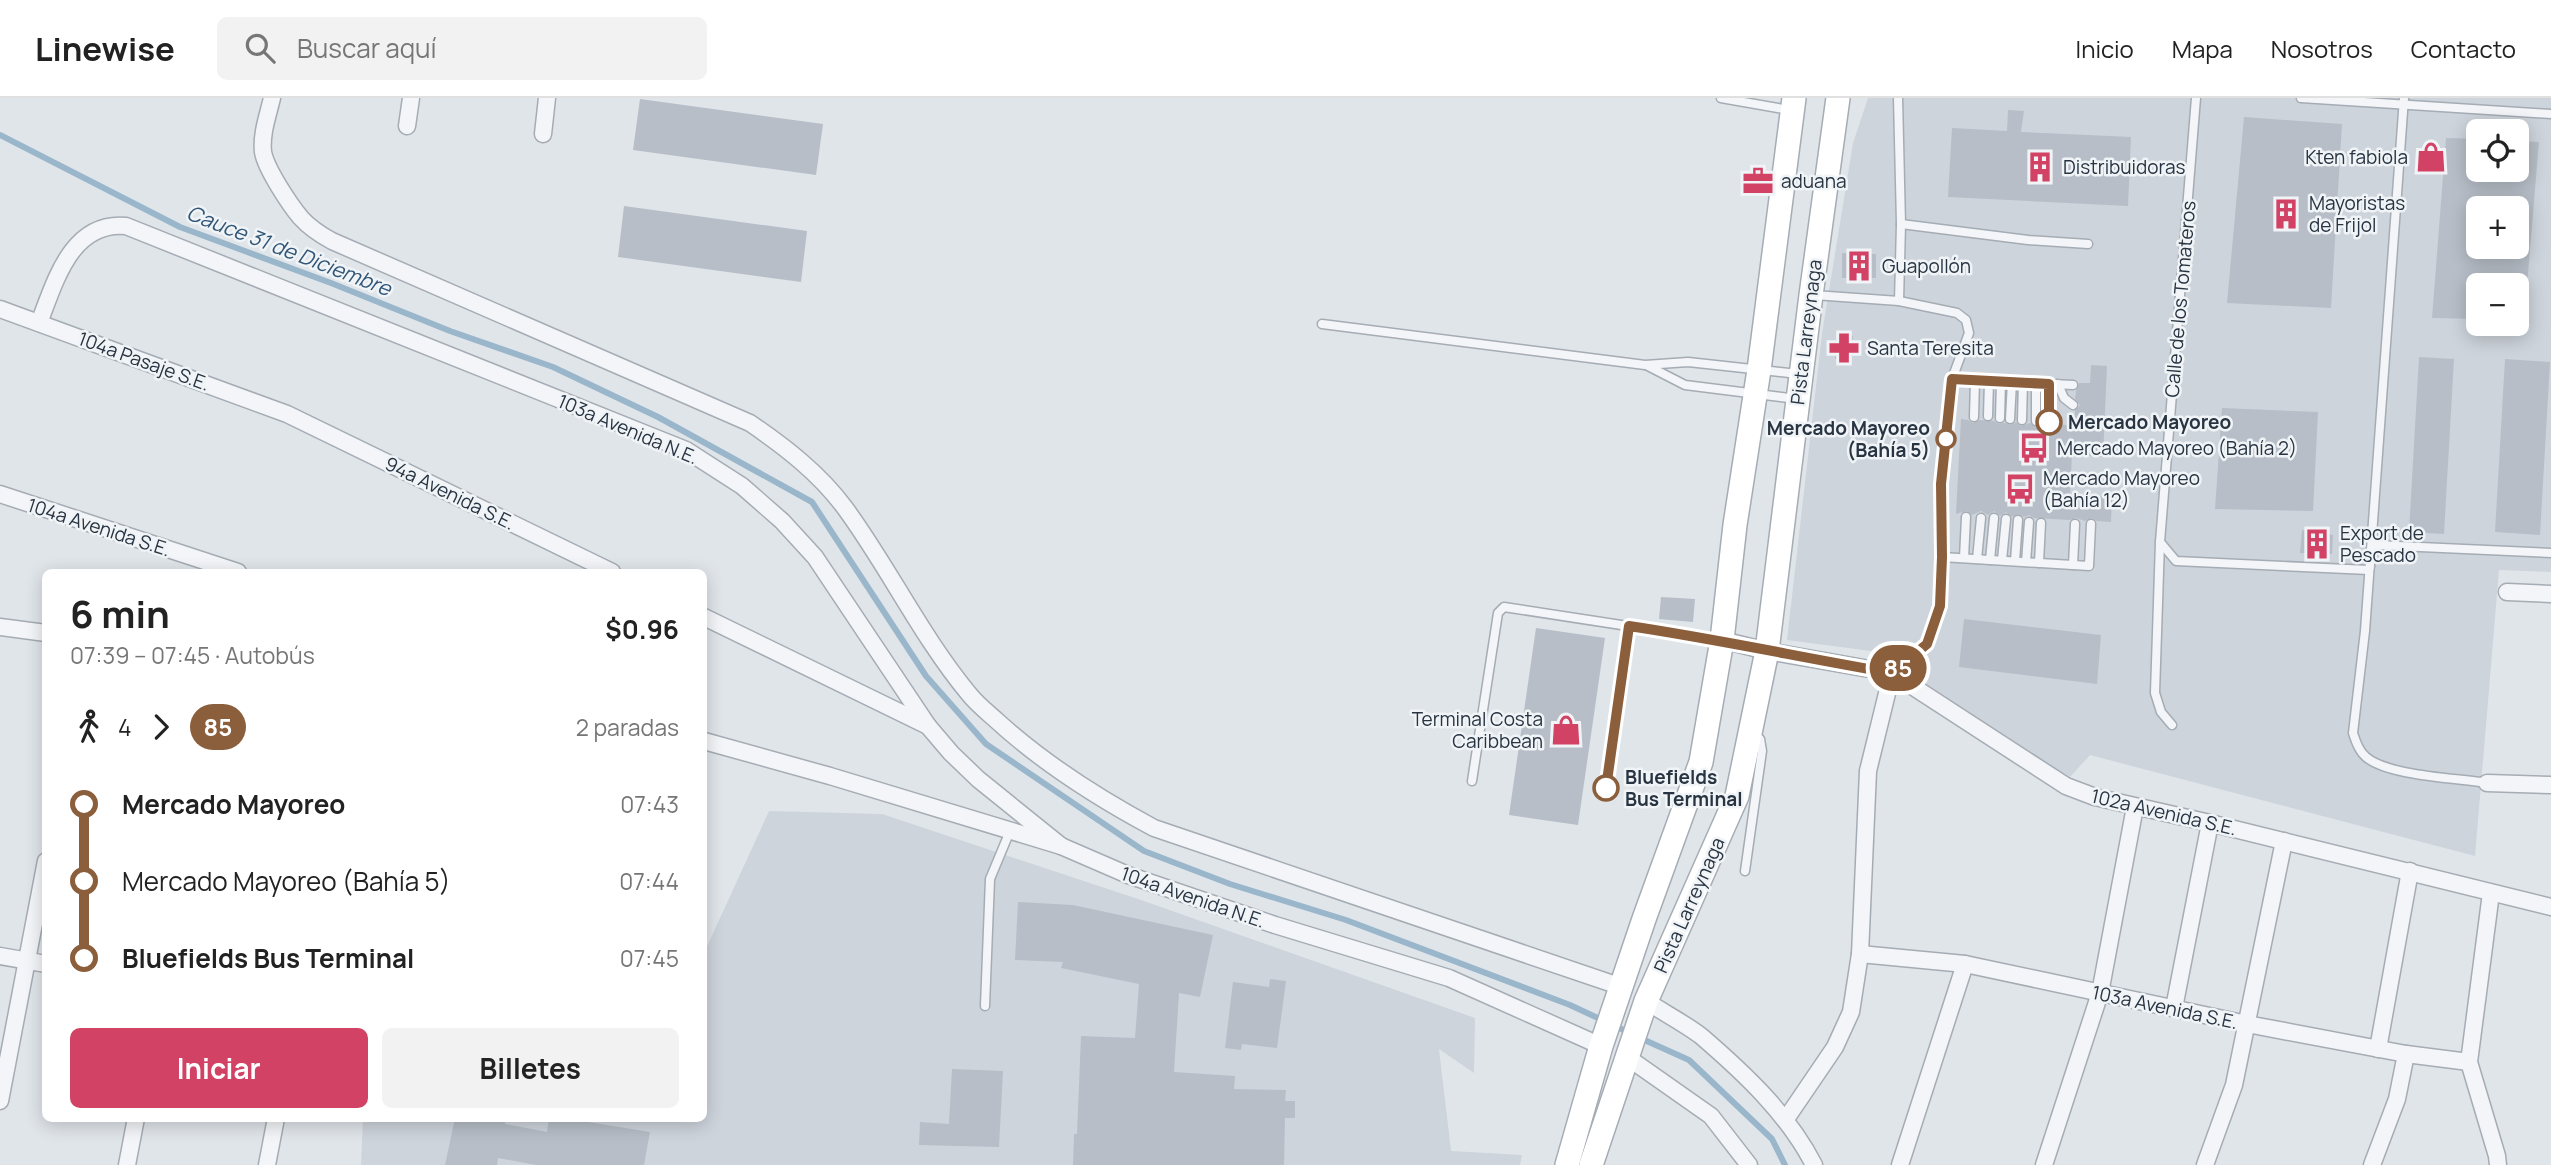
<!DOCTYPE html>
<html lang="es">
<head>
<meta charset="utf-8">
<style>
	:root { --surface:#fff; --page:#f2f2f2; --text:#222; --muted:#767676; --line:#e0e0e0; --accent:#d24264 }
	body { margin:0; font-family:Manrope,sans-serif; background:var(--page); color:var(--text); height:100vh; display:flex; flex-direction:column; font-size:26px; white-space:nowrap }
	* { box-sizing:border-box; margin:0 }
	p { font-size:23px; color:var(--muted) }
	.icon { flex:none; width:38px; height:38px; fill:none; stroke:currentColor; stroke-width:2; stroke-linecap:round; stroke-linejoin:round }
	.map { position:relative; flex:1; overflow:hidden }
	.details { position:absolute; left:42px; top:471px; width:665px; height:553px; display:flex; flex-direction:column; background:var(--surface); border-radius:10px; box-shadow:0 4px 18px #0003 }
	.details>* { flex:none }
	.badge { padding:0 14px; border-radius:23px; font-size:24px; line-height:46px }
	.tools { position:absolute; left:2466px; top:21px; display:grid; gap:14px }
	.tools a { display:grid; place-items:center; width:63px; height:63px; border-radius:10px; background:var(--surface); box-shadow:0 4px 18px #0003; font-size:35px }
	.map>.badge { position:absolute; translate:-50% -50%; box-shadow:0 0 0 4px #fff }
	.legs { display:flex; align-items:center; gap:10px; height:77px; padding:0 28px; font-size:23px }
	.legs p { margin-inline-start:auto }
	.head { display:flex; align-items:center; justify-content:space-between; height:119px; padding:0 28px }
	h1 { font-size:38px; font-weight:700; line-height:52px }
	.primary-button { display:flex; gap:14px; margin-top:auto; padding:14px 28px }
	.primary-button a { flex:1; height:80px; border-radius:10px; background:var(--accent); color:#fff; font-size:28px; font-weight:700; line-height:80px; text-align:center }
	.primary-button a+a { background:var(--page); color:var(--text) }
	ul { padding:0 28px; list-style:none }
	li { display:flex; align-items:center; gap:24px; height:77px; font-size:26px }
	li i { display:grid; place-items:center; width:10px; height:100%; margin:0 9px; background:currentColor }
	li i::after { content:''; width:18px; height:18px; margin:-9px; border:5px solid; border-radius:50%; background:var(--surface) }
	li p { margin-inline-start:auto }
	li:first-child i { background:linear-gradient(#0000 50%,currentColor 0) }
	li:last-child i { background:linear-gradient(currentColor 50%,#0000 0) }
	header { display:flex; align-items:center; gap:42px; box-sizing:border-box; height:98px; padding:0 35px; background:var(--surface); border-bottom:2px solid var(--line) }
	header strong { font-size:33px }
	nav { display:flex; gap:38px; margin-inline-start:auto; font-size:24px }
	.search { width:490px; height:63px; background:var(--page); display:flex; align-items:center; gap:18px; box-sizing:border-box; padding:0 24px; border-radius:10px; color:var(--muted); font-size:26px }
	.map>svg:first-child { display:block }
	.built { fill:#ced4dc; fill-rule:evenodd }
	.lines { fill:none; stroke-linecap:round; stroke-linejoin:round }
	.stream { stroke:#9ab6cb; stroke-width:6 }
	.building { fill:#b7bec7; fill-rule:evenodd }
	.service-casing { stroke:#a5acb4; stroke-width:11 }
	.minor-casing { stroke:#a5acb4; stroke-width:19 }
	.secondary-casing { stroke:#a5acb4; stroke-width:26 }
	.service { stroke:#f3f5f8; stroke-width:8 }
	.minor { stroke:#f3f5f8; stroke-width:16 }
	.secondary { stroke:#fff; stroke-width:23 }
	.line-1-casing { stroke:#fff; stroke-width:16 }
	.line-1 { stroke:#8b5e3c; stroke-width:10 }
	.stop-1-dot { fill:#fff; stroke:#8b5e3c; stroke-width:3.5 }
	.labels { text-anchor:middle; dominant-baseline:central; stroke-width:5; stroke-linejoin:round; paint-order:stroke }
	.poi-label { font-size:19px; fill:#283442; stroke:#f0f4f7; text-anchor:start }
	.street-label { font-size:19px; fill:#283442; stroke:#f0f4f7 }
	.stop-label { font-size:19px; font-weight:bold; fill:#283442; stroke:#f0f4f7; text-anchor:start }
	.water-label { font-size:21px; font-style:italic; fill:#315677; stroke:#f0f4f7 }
</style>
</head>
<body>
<header>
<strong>Linewise</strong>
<div class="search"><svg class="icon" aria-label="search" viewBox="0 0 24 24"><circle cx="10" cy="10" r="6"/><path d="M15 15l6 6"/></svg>Buscar aquí</div>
<nav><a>Inicio</a><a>Mapa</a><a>Nosotros</a><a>Contacto</a></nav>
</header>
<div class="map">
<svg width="2551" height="1067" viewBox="0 0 2551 1067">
	<rect width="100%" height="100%" fill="#e0e5ea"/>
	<g class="built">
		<path d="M1868 0H2551V474L2499 472 2475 758 2090 657 2070 679 1952 610 1894 556 1787 542 1822 236 1853 45ZM2478 33H2516V72H2478ZM2478 110H2516V149H2478ZM2478 187H2516V226H2478Z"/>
		<polygon points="769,713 882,716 1144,803 1475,920 1474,975 1439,951 1451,1053 1522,1057 1520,1067 361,1067 363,1020 704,1020 704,855"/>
	</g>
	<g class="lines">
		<g class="stream">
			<polyline points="0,37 180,129 331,185 450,233 553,269 658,319 812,404 926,578 986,646 1144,753 1230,786 1346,822 1570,907 1630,935"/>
			<polyline points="1640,940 1689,962 1772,1041 1785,1067"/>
		</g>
	</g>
	<g class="building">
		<polygon points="640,1 823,26 816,77 633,52"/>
		<polygon points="2008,12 2024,13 2021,34 2131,39 2128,108 1948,99 1952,30 2007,33"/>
		<polygon points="2244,19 2342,26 2331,210 2227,205"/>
		<path d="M2446 40 2478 41V72H2516V43L2539 44 2527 187H2478V221L2432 220ZM2478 110H2516V149H2478Z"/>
		<polygon points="624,108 807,133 801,184 618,159"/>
		<polygon points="1842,155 1876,156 1876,180 1842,180"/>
		<polygon points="1837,236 1853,238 1851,262 1835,261"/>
		<polygon points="2419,259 2454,261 2444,436 2409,434"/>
		<polygon points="2505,261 2550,264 2540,437 2495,434"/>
		<polygon points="2091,267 2107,268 2103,359 2072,357 2070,397 2112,399 2111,424 2097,423 2092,420 2085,423 2076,420 2070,422 2034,420 2029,417 2024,419 2018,416 2012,419 2006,414 2000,418 1994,413 1988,417 1981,413 1972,417 1967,413 1956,416 1961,321 1968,322 1973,325 1980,322 1994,323 1999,326 2005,325 2010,327 2016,324 2021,328 2030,325 2035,329 2042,326 2047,330 2054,326 2075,328 2075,313 2080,307 2075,301 2076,293 2079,285 2090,285"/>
		<polygon points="2222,310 2318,314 2313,413 2215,411"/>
		<polygon points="2302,432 2333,437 2332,456 2300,455"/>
		<polygon points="1661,499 1695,501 1693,524 1659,521"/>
		<polygon points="1964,521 2101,537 2097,586 1959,569"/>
		<polygon points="1536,530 1605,540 1578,727 1509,717"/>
		<polygon points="1018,804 1073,807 1213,837 1200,899 1179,895 1174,974 1235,978 1234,991 1286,992 1285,1003 1295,1003 1295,1020 1285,1020 1284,1067 1073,1067 1074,1036 1077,1036 1081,938 1135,940 1139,886 1061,870 1063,864 1015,862"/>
		<polygon points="1270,881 1286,883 1277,950 1242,946 1241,952 1225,950 1233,884 1269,889"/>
		<polygon points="952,971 1003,973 999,1049 919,1047 920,1024 949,1026"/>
		<polygon points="455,1020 506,1020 505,1026 547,1034 549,1020 563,1020 650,1034 644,1067 536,1067 498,1060 497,1067 445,1067"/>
	</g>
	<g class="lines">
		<g class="service-casing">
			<g id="service">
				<polyline points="1721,0 1789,12"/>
				<polyline points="1898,0 1901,126 1899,203"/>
				<polyline points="2301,0 2551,16"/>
				<path d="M2404 0 2365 533 2353 635C2356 644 2359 653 2366 659 2388 678 2457 680 2487 685"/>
				<polyline points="1901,126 2028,142 2088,146"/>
				<polyline points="1814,197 1899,203 1957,215 1966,222 1969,235 1952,281 1941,386 1942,459 1940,508 1927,546 1892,575"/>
				<polyline points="1322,226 1645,267 1688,264 1798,276"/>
				<polyline points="1648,268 1685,287 1797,301"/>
				<polyline points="1952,281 2073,287"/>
				<polyline points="2058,286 2064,300 2073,307"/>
				<polyline points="1988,318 1989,283"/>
				<polyline points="1974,319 1975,282"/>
				<polyline points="2000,320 2001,283"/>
				<polyline points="2010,321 2012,284"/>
				<polyline points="2022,322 2023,284"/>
				<polyline points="2036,323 2036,285"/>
				<polyline points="2048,324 2049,286"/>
				<polyline points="2160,444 2176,463 2369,472 2370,468"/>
				<polyline points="2373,456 2376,447 2551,455"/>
				<polyline points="1942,459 2089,468 2091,426"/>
				<polyline points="1964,460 1966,419"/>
				<polyline points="1977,461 1981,420"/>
				<polyline points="1990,462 1994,420"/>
				<polyline points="2002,462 2006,421"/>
				<polyline points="2015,463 2018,422"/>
				<polyline points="2026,464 2029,424"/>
				<polyline points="2039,465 2041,425"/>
				<polyline points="2073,467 2075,426"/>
				<polyline points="2172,627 2161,614 2155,595 2160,444 2196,0"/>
				<polyline points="1472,683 1498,515 1504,509 1719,542"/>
				<polyline points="1606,690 1629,528"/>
				<polyline points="1745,773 1762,653 1760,641 1753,636"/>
				<polyline points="985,908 990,781 1010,733"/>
			</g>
		</g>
		<g class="minor-casing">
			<g id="minor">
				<path d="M272 0C268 17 261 36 263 54 266 71 290 107 301 120 310 130 321 137 332 143L750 325C785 349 819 375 845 410 889 470 921 538 969 596 977 606 987 614 996 622 1044 666 1098 700 1154 730L1622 889"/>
				<polyline points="407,28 411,0"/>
				<polyline points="543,36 547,0"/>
				<polyline points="0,211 287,316 612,474"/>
				<path d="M39 225C55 184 71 123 126 128L686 352 742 388 782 423 815 459 928 628 951 655 978 681 1061 748"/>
				<polyline points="0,396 238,474"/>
				<polyline points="2507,494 2551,496"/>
				<polyline points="704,519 928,628"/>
				<polyline points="0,529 46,535"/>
				<polyline points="1722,542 1767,553 1892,575 2066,688 2095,699 2210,725 2551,809"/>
				<polyline points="704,643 830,678 1061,748 1128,777 1275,827 1449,880 1601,948"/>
				<polyline points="2487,685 2551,687"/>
				<polyline points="2491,795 2469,964 2497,1058 2498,1067"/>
				<polyline points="1860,856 1965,866 2247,926 2406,956 2469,964"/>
				<polyline points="0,858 46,866"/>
				<path d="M1646 903C1664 915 1684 925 1701 938 1744 975 1788 1016 1814 1067"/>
				<polyline points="2174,910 2210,725"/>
				<polyline points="2378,951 2410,773"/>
				<polyline points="1627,959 1711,1018 1749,1067"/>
				<polyline points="0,1003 46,763"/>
				<polyline points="1786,1021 1835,949 1851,914 1860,856 1868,673 1892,575"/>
				<polyline points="127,1067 136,1020"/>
				<polyline points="267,1067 276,1020"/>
				<polyline points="1900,1067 1965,866"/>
				<polyline points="2044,1067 2100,895 2135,709"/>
				<polyline points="2205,1067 2234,987 2284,743"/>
				<polyline points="2372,1067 2397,1001 2406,956"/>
			</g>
		</g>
		<g class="secondary-casing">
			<g id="secondary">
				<polyline points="1567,1067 1601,948 1644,821 1701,664 1722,542 1735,427 1759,272 1794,0"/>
				<polyline points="1591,1067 1646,903 1737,698 1767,553 1811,197 1838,0"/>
			</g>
		</g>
		<use href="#service" class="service"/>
		<use href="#minor" class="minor"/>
		<use href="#secondary" class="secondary"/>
	</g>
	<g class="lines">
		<g class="line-1-casing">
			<path id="line-1" d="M1606 690 1629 528C1717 541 1804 560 1892 575L1927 546 1940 508 1942 459 1941 386 1952 281 2049 286V324"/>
		</g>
		<use href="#line-1" class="line-1"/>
	</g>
	<defs>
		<g id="shop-bare" transform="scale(2.415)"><path d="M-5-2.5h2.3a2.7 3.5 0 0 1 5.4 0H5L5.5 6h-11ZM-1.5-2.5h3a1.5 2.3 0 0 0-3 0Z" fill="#d24264" stroke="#f0f4f7" stroke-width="2.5" paint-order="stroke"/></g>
		<g id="building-bare" transform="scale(2.415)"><path d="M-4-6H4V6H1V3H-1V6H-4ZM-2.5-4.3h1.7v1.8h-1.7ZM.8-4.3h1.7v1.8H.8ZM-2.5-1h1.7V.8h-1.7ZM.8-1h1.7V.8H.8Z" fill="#d24264" stroke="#f0f4f7" stroke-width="2.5" paint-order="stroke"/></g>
		<g id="office-bare" transform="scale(2.415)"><path d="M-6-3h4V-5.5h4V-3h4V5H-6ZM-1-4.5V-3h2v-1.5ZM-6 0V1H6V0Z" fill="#d24264" stroke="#f0f4f7" stroke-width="2.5" paint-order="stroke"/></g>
		<g id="pharmacy-bare" transform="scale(2.415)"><path d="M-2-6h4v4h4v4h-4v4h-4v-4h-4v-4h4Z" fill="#d24264" stroke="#f0f4f7" stroke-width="2.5" paint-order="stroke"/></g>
		<g id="bus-bare" transform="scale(2.415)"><path d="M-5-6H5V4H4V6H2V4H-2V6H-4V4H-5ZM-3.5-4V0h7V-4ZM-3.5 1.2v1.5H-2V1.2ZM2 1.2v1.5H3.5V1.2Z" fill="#d24264" stroke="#f0f4f7" stroke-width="2.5" paint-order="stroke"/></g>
	</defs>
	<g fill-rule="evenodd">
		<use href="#shop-bare" x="2431" y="59"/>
		<use href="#building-bare" x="2040" y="69"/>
		<use href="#office-bare" x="1758" y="83"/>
		<use href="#building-bare" x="2286" y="116"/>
		<use href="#building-bare" x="1859" y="168"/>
		<use href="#pharmacy-bare" x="1844" y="250"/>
		<use href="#bus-bare" x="2034" y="350"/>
		<use href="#bus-bare" x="2020" y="391"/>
		<use href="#building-bare" x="2317" y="446"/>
		<use href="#shop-bare" x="1566" y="632"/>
	</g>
	<g class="stop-1-dot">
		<circle cx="2049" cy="324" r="12"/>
		<circle cx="1946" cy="341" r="9"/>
		<circle cx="1606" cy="690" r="12"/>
	</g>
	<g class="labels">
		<g class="poi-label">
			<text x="2408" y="59" text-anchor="end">Kten fabiola</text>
			<text x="2063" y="69">Distribuidoras</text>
			<text x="1781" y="83">aduana</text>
			<text x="2309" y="105">Mayoristas<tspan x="2309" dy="22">de Frijol</tspan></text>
			<text x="1882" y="168">Guapollón</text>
			<text x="1867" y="250">Santa Teresita</text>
			<text x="2057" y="350">Mercado Mayoreo (Bahía 2)</text>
			<text x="2043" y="380">Mercado Mayoreo<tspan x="2043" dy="22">(Bahía 12)</tspan></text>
			<text x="2340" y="435">Export de<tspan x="2340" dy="22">Pescado</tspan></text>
			<text x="1543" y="621" text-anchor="end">Terminal Costa<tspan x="1543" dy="22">Caribbean</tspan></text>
		</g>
		<g class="street-label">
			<text transform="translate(2180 201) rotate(-85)">Calle de los Tomateros</text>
			<text transform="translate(1806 234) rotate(-83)">Pista Larreynaga</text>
			<text transform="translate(144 263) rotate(20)">104a Pasaje S.E.</text>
			<text transform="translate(628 331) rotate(23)">103a Avenida N.E.</text>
			<text transform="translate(450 395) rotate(26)">94a Avenida S.E.</text>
			<text transform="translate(99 429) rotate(18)">104a Avenida S.E.</text>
			<text transform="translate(2164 714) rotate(13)">102a Avenida S.E.</text>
			<text transform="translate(1193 799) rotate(19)">104a Avenida N.E.</text>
			<text transform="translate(1689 807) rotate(-66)">Pista Larreynaga</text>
			<text transform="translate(2165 909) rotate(12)">103a Avenida S.E.</text>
		</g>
		<g class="stop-label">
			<text x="2068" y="324">Mercado Mayoreo</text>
			<text x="1930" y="330" text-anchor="end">Mercado Mayoreo<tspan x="1930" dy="22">(Bahía 5)</tspan></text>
			<text x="1625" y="679">Bluefields<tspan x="1625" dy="22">Bus Terminal</tspan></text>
		</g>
		<g class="water-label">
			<text transform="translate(289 152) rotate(21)">Cauce 31 de Diciembre</text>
		</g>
	</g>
</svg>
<div class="tools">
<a><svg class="icon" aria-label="locate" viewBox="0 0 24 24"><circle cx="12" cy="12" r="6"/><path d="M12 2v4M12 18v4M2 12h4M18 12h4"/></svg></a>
<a>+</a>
<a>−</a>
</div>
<b class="badge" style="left:1898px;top:570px;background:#8b5e3c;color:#fff">85</b>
<section class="details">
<div class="head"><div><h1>6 min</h1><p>07:39 – 07:45 · Autobús</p></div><b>$0.96</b></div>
<div class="legs"><svg class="icon" aria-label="walk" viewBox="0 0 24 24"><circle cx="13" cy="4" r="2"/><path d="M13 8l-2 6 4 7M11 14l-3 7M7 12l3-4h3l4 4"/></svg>4<svg class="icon" aria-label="forward" viewBox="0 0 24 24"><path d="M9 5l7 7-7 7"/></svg><b class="badge" style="background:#8b5e3c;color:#fff">85</b><p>2 paradas</p></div>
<ul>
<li><i style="color:#8b5e3c"></i><b>Mercado Mayoreo</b><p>07:43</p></li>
<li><i style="color:#8b5e3c"></i><span>Mercado Mayoreo (Bahía 5)</span><p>07:44</p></li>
<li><i style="color:#8b5e3c"></i><b>Bluefields Bus Terminal</b><p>07:45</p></li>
</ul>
<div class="primary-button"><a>Iniciar</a><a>Billetes</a></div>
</section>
</div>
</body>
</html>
